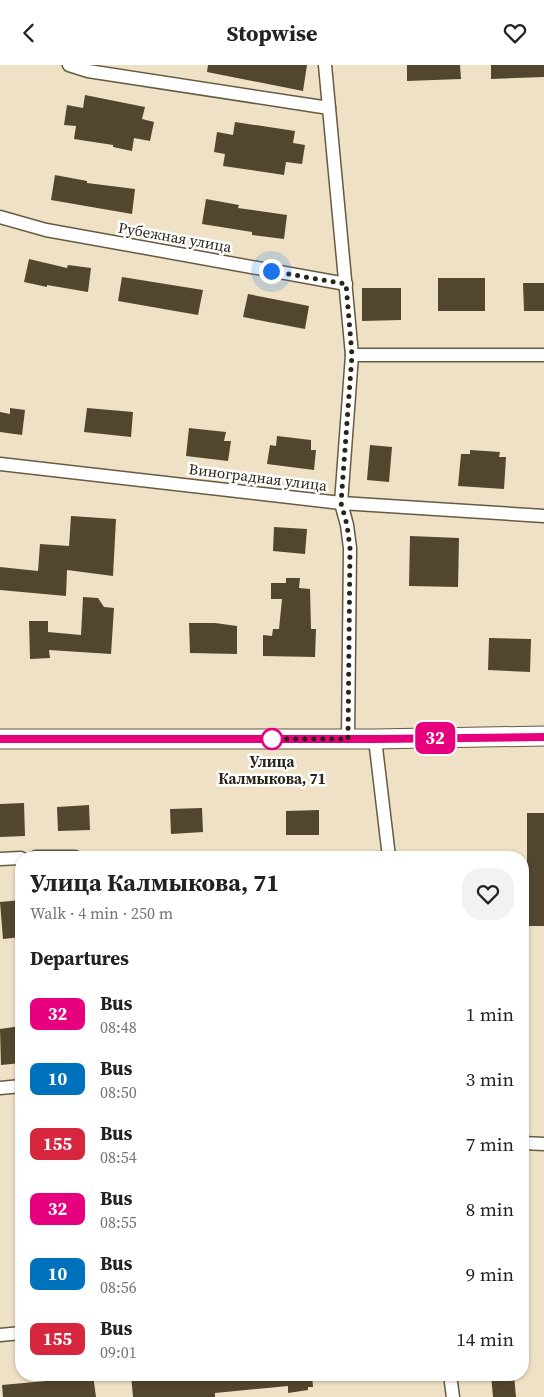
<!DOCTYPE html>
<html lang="en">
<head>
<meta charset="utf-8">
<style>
	:root { --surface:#fff; --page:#f2f2f2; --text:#222; --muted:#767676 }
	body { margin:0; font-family:"Source Serif 4",serif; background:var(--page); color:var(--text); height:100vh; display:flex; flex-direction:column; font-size:19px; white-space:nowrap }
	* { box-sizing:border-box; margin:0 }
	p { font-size:16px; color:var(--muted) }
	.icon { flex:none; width:28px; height:28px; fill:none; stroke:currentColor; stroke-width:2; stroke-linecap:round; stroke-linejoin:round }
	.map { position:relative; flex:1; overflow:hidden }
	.panel { position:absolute; left:15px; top:786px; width:514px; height:530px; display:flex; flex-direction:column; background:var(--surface); border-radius:20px; box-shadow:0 1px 4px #0004 }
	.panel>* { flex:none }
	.badge { padding:0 10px; border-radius:8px; font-size:18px; line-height:32px }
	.you { position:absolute; width:25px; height:25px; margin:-12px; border:4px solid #fff; border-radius:50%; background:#1a73e8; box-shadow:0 0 0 8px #1a73e833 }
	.map>.badge { position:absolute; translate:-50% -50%; box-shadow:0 0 0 2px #fff }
	h2 { padding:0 15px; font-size:19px; line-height:45px }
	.round { display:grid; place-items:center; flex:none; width:52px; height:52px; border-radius:20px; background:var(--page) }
	.overview { display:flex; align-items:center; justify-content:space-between; height:85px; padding:0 15px }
	h1 { font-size:24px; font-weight:700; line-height:38px }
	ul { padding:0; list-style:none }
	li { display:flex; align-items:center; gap:15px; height:65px; padding:0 15px }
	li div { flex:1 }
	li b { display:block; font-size:19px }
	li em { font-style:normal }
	li .badge { min-width:55px; font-weight:700; text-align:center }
	header { display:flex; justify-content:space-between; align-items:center; height:65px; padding:0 15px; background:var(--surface); font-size:22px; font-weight:700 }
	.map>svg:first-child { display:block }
	.building { fill:#52462e }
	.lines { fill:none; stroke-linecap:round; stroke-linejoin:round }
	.minor-casing { stroke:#665a42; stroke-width:15 }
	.secondary-casing { stroke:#665a42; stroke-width:21 }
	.minor { stroke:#fff; stroke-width:12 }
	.secondary { stroke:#fff; stroke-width:19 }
	.line-casing { stroke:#fff; stroke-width:11 }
	.line { stroke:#e6007e; stroke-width:8 }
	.walk { stroke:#2a251a; stroke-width:5; stroke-dasharray:0 9 }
	.stop-dot { fill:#fff; stroke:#e6007e; stroke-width:2.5 }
	.labels { text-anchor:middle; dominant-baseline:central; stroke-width:5; stroke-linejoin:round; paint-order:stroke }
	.street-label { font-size:15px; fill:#2a251a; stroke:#fff }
	.stop-label { font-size:15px; font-weight:bold; fill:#2a251a; stroke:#fff }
</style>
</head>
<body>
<header><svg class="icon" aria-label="back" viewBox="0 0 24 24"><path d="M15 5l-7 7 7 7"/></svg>Stopwise<svg class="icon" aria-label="heart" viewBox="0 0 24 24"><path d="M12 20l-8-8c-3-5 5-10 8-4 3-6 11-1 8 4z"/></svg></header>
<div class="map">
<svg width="544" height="1332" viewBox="0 0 544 1332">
	<rect width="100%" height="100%" fill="#efe1c5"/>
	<g class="building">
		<polygon points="208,0 307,0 303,26 207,7"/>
		<polygon points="407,0 460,0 461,14 407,16"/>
		<polygon points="491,0 544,0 544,12 491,14"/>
		<polygon points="85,30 145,42 142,54 154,57 150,76 134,73 132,86 113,82 113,80 74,74 76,61 64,60 67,40 83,43"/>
		<polygon points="235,57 295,66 293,78 305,80 302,99 286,97 284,110 223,101 225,89 214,87 217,67 233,70"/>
		<polygon points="55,110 87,116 87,118 135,124 132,149 51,135"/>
		<polygon points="206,134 239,140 238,143 287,150 284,174 252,170 252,167 202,159"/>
		<polygon points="29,194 67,203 68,200 91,203 88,227 47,220 47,222 24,217"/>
		<polygon points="122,212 203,225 198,250 118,236"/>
		<rect x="438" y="213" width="47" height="33"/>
		<polygon points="523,218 544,218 544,246 524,246"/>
		<polygon points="362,223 401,223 401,255 362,256"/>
		<polygon points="248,229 309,241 305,264 243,252"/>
		<polygon points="10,343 25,345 22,370 0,367 0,347 10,349"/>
		<polygon points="87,343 133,347 131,372 84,367"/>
		<polygon points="189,363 226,367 224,376 231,376 228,396 186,391"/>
		<polygon points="277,371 311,375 311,385 316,385 314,405 267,399 270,380 276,381"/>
		<polygon points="370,380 392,382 389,417 367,415"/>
		<polygon points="470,385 500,387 499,392 506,392 504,424 458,421 461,389 470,389"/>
		<polygon points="71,451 116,454 113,511 67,505 66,531 0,525 0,502 38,506 40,479 69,481"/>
		<polygon points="274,462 307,464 305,489 273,486"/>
		<polygon points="410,471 459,473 458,522 409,521"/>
		<polygon points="286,513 300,513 299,523 310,524 311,564 316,564 315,592 263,591 263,570 272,571 273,564 279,564 282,534 271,534 271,518 286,518"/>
		<polygon points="83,532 98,533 104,542 114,543 111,589 49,585 50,593 30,594 29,556 48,556 48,567 81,570"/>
		<polygon points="189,558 215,558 237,561 237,589 190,588"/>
		<polygon points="489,573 531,574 530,607 488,605"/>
		<polygon points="24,738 25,771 0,772 0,739"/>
		<polygon points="89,740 90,765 58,766 57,742"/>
		<polygon points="202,743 203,767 171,769 170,744"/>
		<polygon points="319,745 319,770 286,770 286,746"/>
		<rect x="527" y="748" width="17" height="113"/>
		<polygon points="21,835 21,872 3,874 0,837"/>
		<polygon points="21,961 21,998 1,1000 0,964"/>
		<polygon points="57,1310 93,1310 96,1332 3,1332 2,1320 57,1315"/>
		<polygon points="131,1310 312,1310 313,1322 308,1322 308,1325 288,1328 288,1321 215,1328 215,1332 133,1332"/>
		<polygon points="491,1310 514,1310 516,1332 493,1332"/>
	</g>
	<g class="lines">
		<g class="minor-casing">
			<g id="minor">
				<polyline points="69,0 88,6 329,43"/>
				<polyline points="325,0 352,290 341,438 347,460 350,483 348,674"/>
				<polyline points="0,152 46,165 346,219"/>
				<polyline points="352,290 544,290"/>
				<polyline points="0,399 341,438 544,451"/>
				<polyline points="375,674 389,792"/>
				<polyline points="36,792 75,792"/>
				<polyline points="0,794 21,793"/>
				<polyline points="0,1023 21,1021"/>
				<polyline points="522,1078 544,1079"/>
				<polyline points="0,1270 21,1268"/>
				<polyline points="450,1310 453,1332"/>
			</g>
		</g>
		<g class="secondary-casing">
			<polyline id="secondary" points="0,674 375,674 544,671"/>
		</g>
		<use href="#minor" class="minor"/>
		<use href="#secondary" class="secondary"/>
	</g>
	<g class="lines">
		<g class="line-casing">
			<polyline id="line" points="0,674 375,674 544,672"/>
		</g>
		<use href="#line" class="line"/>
		<polyline class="walk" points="271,206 346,219 352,290 341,438 347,460 350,483 348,674 272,674"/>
	</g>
	<circle class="stop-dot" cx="272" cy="674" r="10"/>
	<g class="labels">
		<g class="street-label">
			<text transform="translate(175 172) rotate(10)">Рубежная улица</text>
			<text transform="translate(258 412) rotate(7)">Виноградная улица</text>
		</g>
		<g class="stop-label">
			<text x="272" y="696">Улица<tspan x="272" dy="17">Калмыкова, 71</tspan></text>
		</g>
	</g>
</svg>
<div class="you" style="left:271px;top:206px"></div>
<b class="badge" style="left:435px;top:673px;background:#e6007e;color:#fff">32</b>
<section class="panel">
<div class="overview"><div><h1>Улица Калмыкова, 71</h1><p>Walk · 4 min · 250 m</p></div><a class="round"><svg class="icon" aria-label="heart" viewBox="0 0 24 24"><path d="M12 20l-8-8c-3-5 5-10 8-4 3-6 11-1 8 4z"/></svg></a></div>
<h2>Departures</h2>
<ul>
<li><span class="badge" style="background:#e6007e;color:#fff">32</span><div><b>Bus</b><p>08:48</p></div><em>1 min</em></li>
<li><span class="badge" style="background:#0072bc;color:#fff">10</span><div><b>Bus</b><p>08:50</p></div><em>3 min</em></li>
<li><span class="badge" style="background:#d7263d;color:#fff">155</span><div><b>Bus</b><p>08:54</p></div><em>7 min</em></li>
<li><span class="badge" style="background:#e6007e;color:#fff">32</span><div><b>Bus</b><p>08:55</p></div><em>8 min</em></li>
<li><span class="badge" style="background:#0072bc;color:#fff">10</span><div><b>Bus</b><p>08:56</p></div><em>9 min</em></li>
<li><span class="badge" style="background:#d7263d;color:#fff">155</span><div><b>Bus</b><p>09:01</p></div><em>14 min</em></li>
</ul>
</section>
</div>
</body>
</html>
